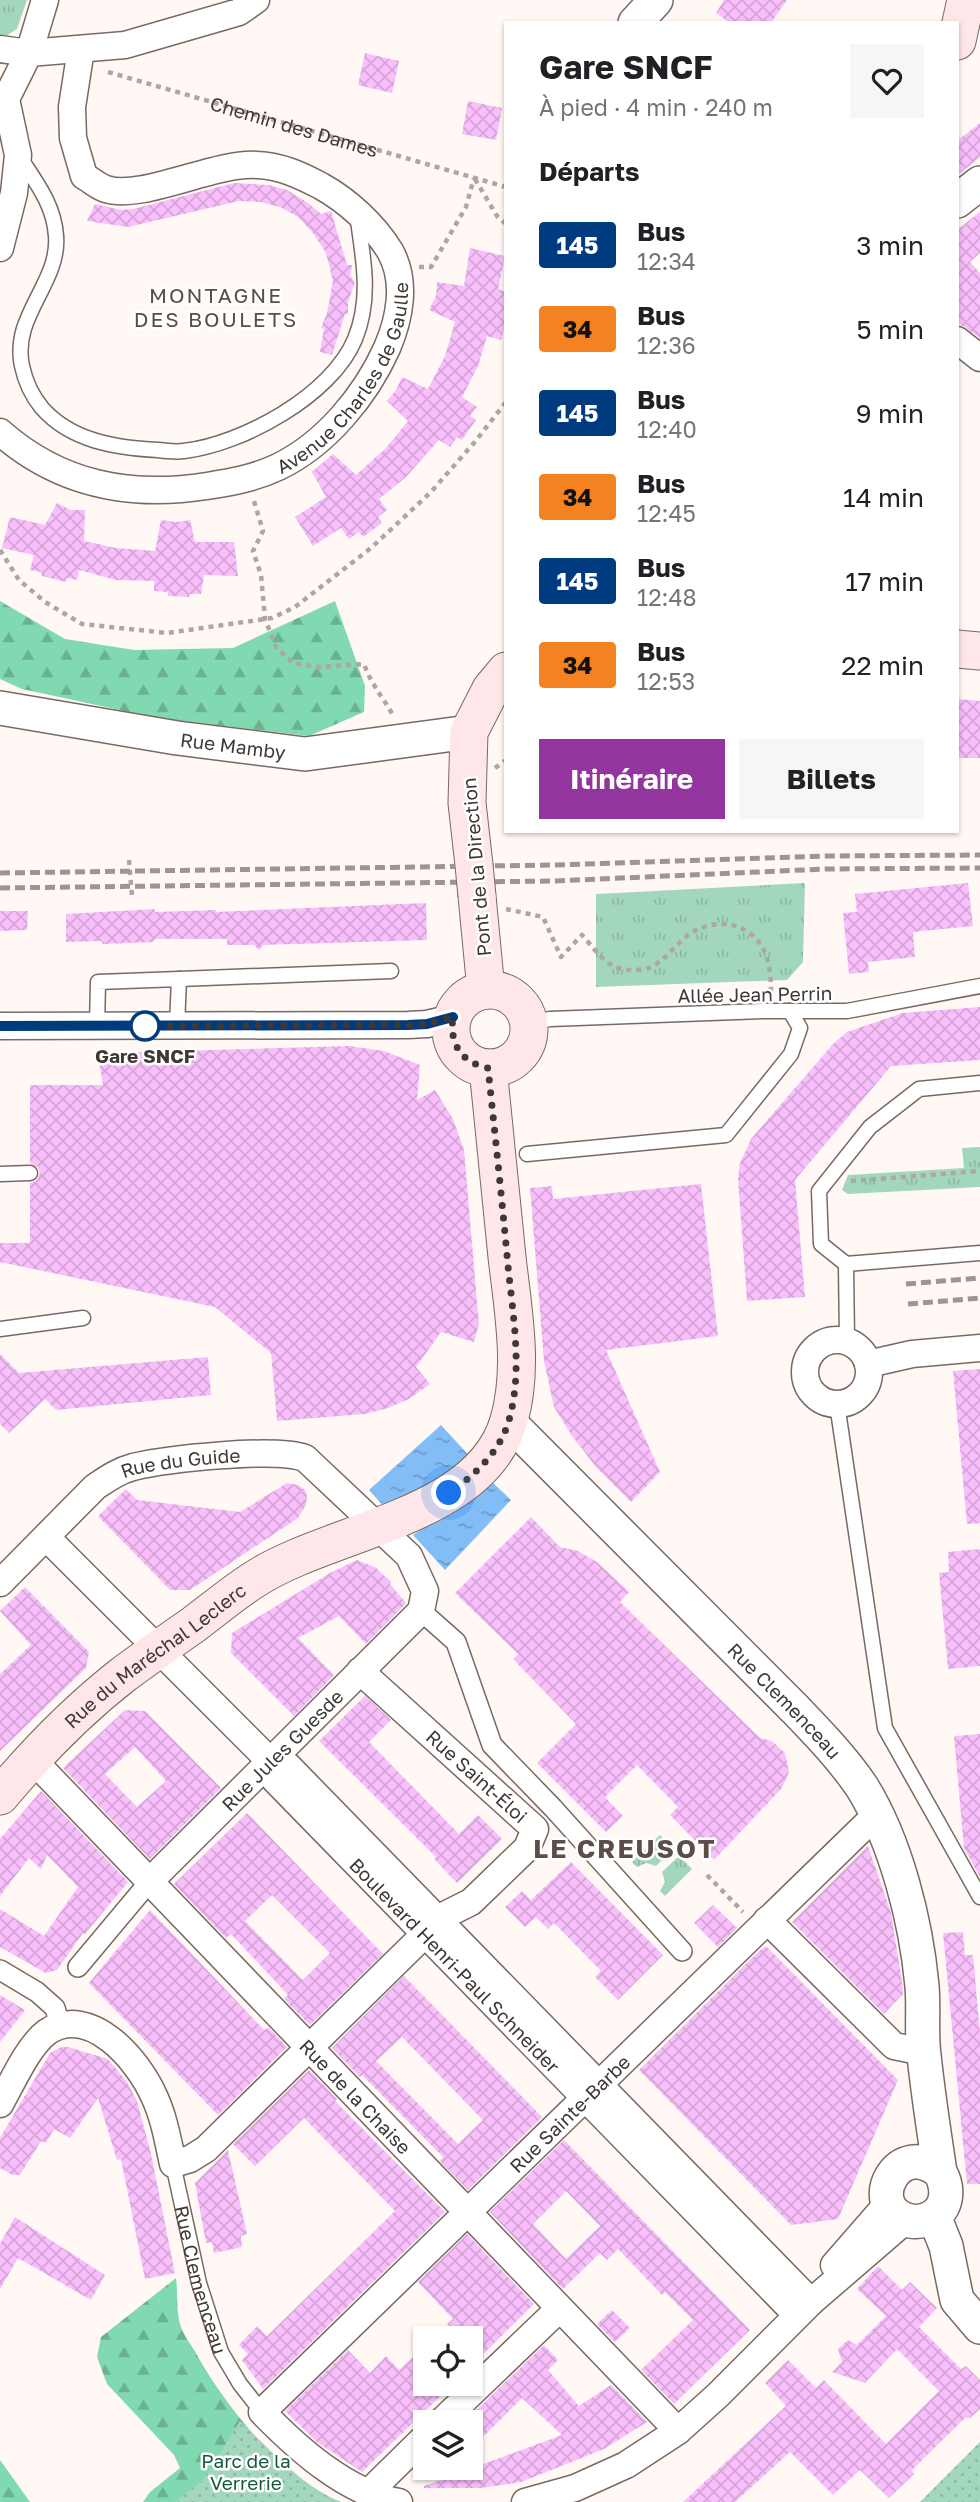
<!DOCTYPE html>
<html lang="fr">
<head>
<meta charset="utf-8">
<style>
	:root { --surface:#fff; --page:#f6f6f6; --text:#202124; --muted:#757577; --accent:#93359f }
	body { margin:0; font-family:"Golos Text",sans-serif; background:var(--page); color:var(--text); height:100vh; display:flex; flex-direction:column; font-size:26px; white-space:nowrap }
	* { box-sizing:border-box; margin:0 }
	p { font-size:23px; color:var(--muted) }
	.icon { flex:none; width:38px; height:38px; fill:none; stroke:currentColor; stroke-width:2; stroke-linecap:round; stroke-linejoin:round }
	.map { position:relative; flex:1; overflow:hidden }
	.details { position:absolute; left:504px; top:21px; width:455px; height:812px; display:flex; flex-direction:column; background:var(--surface); border-radius:0px; box-shadow:0 2px 5px #0004 }
	.details>* { flex:none }
	.badge { padding:0 14px; border-radius:5px; font-size:24px; line-height:46px }
	.buttons { position:absolute; left:413px; top:2326px; display:grid; gap:14px }
	.buttons a { display:grid; place-items:center; width:70px; height:70px; border-radius:0px; background:var(--surface); box-shadow:0 2px 5px #0004; font-size:35px }
	.you { position:absolute; width:35px; height:35px; margin:-18px; border:5px solid #fff; border-radius:50%; background:#1a73e8; box-shadow:0 0 0 10px #1a73e833 }
	.map>.badge { position:absolute; translate:-50% -50%; box-shadow:0 0 0 4px #fff }
	h2 { padding:0 35px; font-size:26px; line-height:63px }
	.round { display:grid; place-items:center; flex:none; width:74px; height:74px; border-radius:0px; background:var(--page) }
	.summary { display:flex; align-items:center; justify-content:space-between; height:119px; padding:0 35px }
	h1 { font-size:33px; font-weight:700; line-height:52px }
	.primary-button { display:flex; gap:14px; margin-top:auto; padding:14px 35px }
	.primary-button a { flex:1; height:80px; border-radius:0px; background:var(--accent); color:#fff; font-size:28px; font-weight:700; line-height:80px; text-align:center }
	.primary-button a+a { background:var(--page); color:var(--text) }
	ul { padding:0; list-style:none }
	li { display:flex; align-items:center; gap:21px; height:84px; padding:0 35px }
	li div { flex:1 }
	li b { display:block; font-size:26px }
	li em { font-style:normal }
	li .badge { min-width:77px; font-weight:700; text-align:center }
	.map>svg:first-child { display:block }
	.grass { fill:url(#grass-tufts) }
	.forest { fill:url(#forest-firs) }
	.park { fill:url(#park-dots) }
	.water { fill:url(#water-ripples) }
	.building { fill:url(#building-cross-hatch); fill-rule:evenodd }
	.lines { fill:none; stroke-linecap:round; stroke-linejoin:round }
	.service-casing { stroke:#786a63; stroke-width:17 }
	.pedestrian-casing { stroke:#786a63; stroke-width:22 }
	.minor-casing { stroke:#786a63; stroke-width:29 }
	.tertiary-casing { stroke:#786a63; stroke-width:36 }
	.secondary-casing { stroke:#786a63; stroke-width:39 }
	.path { stroke:#ada6a3; stroke-width:4.5; stroke-dasharray:5 5; stroke-linecap:butt }
	.service { stroke:#fff; stroke-width:14 }
	.pedestrian { stroke:#fff; stroke-width:19 }
	.minor { stroke:#fff; stroke-width:26 }
	.tertiary { stroke:#fff; stroke-width:33 }
	.secondary { stroke:#fee6e9; stroke-width:37 }
	.rail { stroke:#9c9592; stroke-width:5; stroke-dasharray:10 5; stroke-linecap:butt }
	.secondary-bridge-casing { stroke:#786a63; stroke-width:39; stroke-linecap:butt }
	.secondary-bridge { stroke:#fee6e9; stroke-width:37 }
	.line-casing { stroke:#fff; stroke-width:16 }
	.line { stroke:#003b80; stroke-width:10 }
	.walk { stroke:#3f3835; stroke-width:7; stroke-dasharray:0 12.6 }
	.stop-dot { fill:#fff; stroke:#003b80; stroke-width:3.5 }
	.labels { text-anchor:middle; dominant-baseline:central; stroke-width:5; stroke-linejoin:round; paint-order:stroke }
	.street-label { font-size:19px; fill:#3f3835; stroke:#fff }
	.stop-label { font-size:19px; font-weight:bold; fill:#3f3835; stroke:#fff }
	.park-label { font-size:19px; fill:#155a40; stroke:#fff }
	.neighbourhood-label { font-size:21px; letter-spacing:2px; fill:#5b4d47; stroke:#fff }
	.district-label { font-size:26px; font-weight:bold; letter-spacing:2px; fill:#5b4d47; stroke:#fff }
</style>
</head>
<body>
<div class="map">
<svg width="980" height="2502" viewBox="0 0 980 2502">
	<defs>
		<pattern id="grass-tufts" width="24" height="20" patternUnits="userSpaceOnUse" patternTransform="scale(1.75)"><rect width="24" height="20" fill="#a3d7bd"/><path d="M3 7l-1-3M5 7V3M7 7l1-3M15 17l-1-3M17 17v-4M19 17l1-3" fill="none" stroke="#8db9a3"/></pattern>
		<pattern id="forest-firs" width="22" height="20" patternUnits="userSpaceOnUse" patternTransform="scale(1.75)"><rect width="22" height="20" fill="#80d9b1"/><path d="M5 1l3.5 6h-7zM16 11l3.5 6h-7z" fill="#6ab191"/></pattern>
		<pattern id="park-dots" width="8" height="8" patternUnits="userSpaceOnUse" patternTransform="scale(1.75)"><rect width="8" height="8" fill="#a3d7bd"/><path d="M2 2h.1M6 6h.1" fill="none" stroke="#8db9a3" stroke-width="1.8" stroke-linecap="round"/></pattern>
		<pattern id="water-ripples" width="26" height="14" patternUnits="userSpaceOnUse" patternTransform="scale(1.75)"><rect width="26" height="14" fill="#82bdf7"/><path d="M2 4q2-2 4 0t4 0M15 11q2-2 4 0t4 0" fill="none" stroke="#6c9bc9"/></pattern>
		<pattern id="building-cross-hatch" width="8" height="8" patternUnits="userSpaceOnUse" patternTransform="scale(1.75)"><rect width="8" height="8" fill="#f9bffc"/><path d="M0 0l8 8M0 8l8-8" fill="none" stroke="#d6a5d9"/></pattern>
	</defs>
	<rect width="100%" height="100%" fill="#fff8f5"/>
	<g class="grass">
		<polygon points="0,0 27,0 17,29 3,38 0,37"/>
		<polygon points="805,883 803,962 787,980 596,987 596,894"/>
		<polygon points="980,1147 980,1187 848,1194 842,1190 848,1175 964,1168 962,1148"/>
		<polygon points="660,1835 673,1849 656,1866 646,1863 637,1867 632,1862"/>
		<polygon points="679,1856 692,1869 665,1896 660,1891 665,1882 662,1872"/>
	</g>
	<g class="forest">
		<polygon points="0,601 65,639 134,650 233,648 335,601 365,686 364,712 309,736 157,718 22,689 0,679"/>
		<path d="M176 2278C178 2293 176 2313 181 2327 184 2336 192 2346 197 2355 226 2407 284 2480 341 2502H143L150 2492 180 2468 174 2455 107 2384 97 2357 101 2337Z"/>
		<polygon points="0,2460 30,2502 0,2502"/>
	</g>
	<g class="park">
		<path d="M240 2421C271 2450 301 2486 341 2502H175L204 2479Z"/>
		<polygon points="980,2442 980,2502 920,2502"/>
	</g>
	<g class="water">
		<polygon points="441,1425 474,1461 386,1509 369,1490"/>
		<polygon points="492,1482 511,1500 445,1570 413,1535"/>
	</g>
	<g class="building">
		<polygon points="724,0 787,0 771,23 730,23 716,13"/>
		<polygon points="365,53 399,61 392,93 358,85"/>
		<polygon points="468,101 502,108 496,140 462,134"/>
		<polygon points="980,123 980,157 957,176 957,141"/>
		<polygon points="234,183 268,185 287,190 308,203 321,214 331,211 347,265 352,265 350,276 355,282 348,302 348,314 345,314 332,355 320,352 324,329 321,328 327,313 333,281 326,253 313,233 298,217 280,207 260,202 239,201 128,227 87,221 95,204 121,210 133,209"/>
		<polygon points="980,212 980,253 970,262 980,273 980,338 957,322 957,230"/>
		<polygon points="470,248 505,256 498,289 506,292 506,324 501,340 487,336 478,366 462,397 477,407 470,416 476,420 462,440 457,437 450,447 439,440 406,477 379,499 387,510 378,517 382,523 363,537 359,532 349,539 341,528 313,546 295,517 326,497 312,472 333,454 356,475 386,448 408,421 387,401 396,390 402,377 428,389 445,356 455,322 429,310 436,296 437,282 464,286"/>
		<polygon points="57,503 71,510 85,510 84,541 116,548 155,551 161,520 176,522 190,520 195,542 234,542 238,576 204,575 201,594 190,594 189,597 168,596 168,592 154,591 154,581 116,580 79,570 77,580 67,578 66,582 42,576 41,572 30,570 34,555 2,548 10,517 45,525"/>
		<polygon points="957,699 980,701 980,758 957,758"/>
		<polygon points="968,883 973,926 913,932 915,957 868,962 869,972 849,974 843,913 857,912 855,894"/>
		<polygon points="426,903 427,940 263,945 259,950 254,945 227,945 227,939 155,939 153,942 103,944 101,941 66,942 66,914 154,909 155,912 216,910 216,912"/>
		<polygon points="0,911 28,911 27,930 0,931"/>
		<polygon points="980,1007 980,1060 891,1066 795,1180 805,1297 747,1301 738,1179 740,1163 751,1139 833,1044 847,1032 903,1013"/>
		<polygon points="349,1046 384,1051 420,1065 417,1100 435,1090 453,1119 464,1150 479,1324 474,1342 441,1332 416,1367 430,1384 409,1399 388,1408 365,1414 277,1421 271,1353 215,1307 0,1262 0,1243 30,1243 30,1183 36,1181 40,1173 38,1167 30,1163 30,1085 103,1085 99,1062 101,1057 106,1053"/>
		<polygon points="701,1184 718,1336 606,1350 660,1472 631,1502 596,1467 572,1436 554,1407 544,1361 530,1188 552,1186 553,1199"/>
		<polygon points="0,1354 19,1373 208,1357 211,1395 56,1410 45,1399 9,1433 0,1424"/>
		<polygon points="980,1369 980,1523 967,1524 953,1371"/>
		<polygon points="287,1483 298,1485 305,1490 307,1495 306,1505 298,1518 190,1590 170,1590 98,1516 126,1489 137,1500 240,1512"/>
		<polygon points="531,1517 560,1547 578,1551 597,1562 629,1592 620,1602 760,1738 772,1741 785,1753 789,1772 782,1788 714,1860 670,1815 678,1807 637,1765 605,1797 623,1816 606,1832 537,1763 576,1724 513,1659 518,1654 455,1593"/>
		<polygon points="980,1549 980,1666 948,1669 939,1573 949,1572 948,1552"/>
		<polygon points="357,1560 375,1567 391,1582 390,1584 406,1603 366,1644 339,1616 298,1638 334,1675 294,1716 231,1653 232,1633 330,1573"/>
		<polygon points="25,1587 89,1652 86,1668 0,1751 0,1674 31,1645 0,1611"/>
		<polygon points="365,1696 391,1720 369,1742 459,1834 478,1815 502,1839 457,1883 434,1859 436,1857 319,1741"/>
		<path d="M125 1710 145 1711 221 1788 150 1859 63 1768ZM135 1747 166 1781 137 1807 105 1774Z"/>
		<polygon points="980,1734 980,1877 964,1848 954,1736"/>
		<polygon points="41,1791 128,1882 85,1934 83,1933 57,1970 46,1973 0,1947 0,1909 44,1936 78,1887 47,1855 41,1869 29,1858 0,1896 0,1839"/>
		<path d="M247 1813 383 1954 310 2025 284 1999 288 1995 231 1934 226 1938 174 1884ZM272 1895 330 1953 303 1980 245 1921Z"/>
		<polygon points="868,1846 891,1913 903,1988 903,1994 884,2014 792,1922"/>
		<polygon points="571,1862 663,1955 618,2000 595,1977 601,1971 554,1923 548,1929 536,1917 525,1927 505,1907 522,1891 531,1900"/>
		<polygon points="713,1905 737,1928 718,1947 694,1923"/>
		<polygon points="150,1910 264,2030 269,2028 287,2047 218,2115 89,1983"/>
		<polygon points="963,1932 965,1955 973,1955 980,2033 980,2184 967,2184 943,1933"/>
		<polygon points="766,1946 898,2080 838,2219 791,2225 639,2070 759,1951"/>
		<path d="M404 1976 542 2117 468 2190 440 2161 443 2157 362 2075 360 2077 332 2048ZM402 2037 483 2120 458 2144 376 2061Z"/>
		<polygon points="0,1995 25,2010 0,2042"/>
		<polygon points="61,2047 68,2047 108,2059 127,2082 137,2101 151,2154 175,2273 145,2279 121,2159 117,2160 98,2098 70,2138 54,2129 46,2143 41,2141 20,2175 12,2175 0,2168 0,2138 50,2053"/>
		<polygon points="309,2070 337,2099 335,2101 445,2212 263,2389 242,2360 248,2354 239,2345 257,2326 267,2336 395,2211 304,2118 255,2166 233,2144"/>
		<path d="M564 2140 750 2330 674 2404 641 2370 693 2320 665 2292 662 2295 618 2249 607 2260 600 2253 563 2289 490 2212ZM566 2191 600 2226 566 2259 533 2224Z"/>
		<polygon points="228,2150 247,2234 241,2236 242,2247 214,2253 212,2242 206,2243 195,2183"/>
		<polygon points="15,2217 105,2275 91,2300 18,2258 0,2289 0,2244"/>
		<polygon points="467,2234 534,2304 471,2366 471,2338 461,2338 447,2324 453,2319 418,2282"/>
		<polygon points="878,2266 902,2290 910,2282 937,2308 919,2327 961,2369 966,2366 980,2380 980,2409 970,2418 965,2418 912,2470 914,2474 889,2498 860,2470 833,2495 790,2452 735,2502 683,2502 786,2406 765,2383 788,2360 816,2388 824,2380 886,2444 939,2391 897,2349 865,2383 832,2372 842,2362 838,2349 848,2340 857,2345 886,2316 857,2289"/>
		<polygon points="612,2310 630,2328 615,2342 597,2324"/>
		<polygon points="544,2345 558,2360 548,2370 579,2406 611,2385 647,2422 604,2449 521,2482 481,2488 424,2488 424,2486 562,2435 522,2398 479,2441 471,2431 471,2422 464,2422"/>
		<polygon points="425,2346 425,2384 453,2384 362,2472 317,2442 285,2411 348,2350 370,2373 386,2356 399,2370"/>
	</g>
	<g class="lines">
		<g class="service-casing">
			<g id="service">
				<path d="M19 156C35 181 54 204 56 236 60 283 11 316 22 366 25 380 32 396 42 408 71 441 116 448 158 450 166 451 176 452 184 451 243 444 332 395 355 339 372 298 363 257 357 214"/>
				<polyline points="179,979 391,971"/>
				<polyline points="529,1023 550,1019 763,1011 847,1011 980,986"/>
				<polyline points="97,1026 98,982 179,979 177,1026"/>
				<polyline points="527,1154 726,1135 791,1054 800,1028 790,1011"/>
				<polyline points="0,1174 30,1173"/>
				<polyline points="846,1264 821,1244 819,1191 870,1127 919,1089 980,1083"/>
				<polyline points="0,1329 83,1318"/>
				<polyline points="847,1341 846,1264 980,1253"/>
				<polyline points="837,1404 885,1728 980,1897"/>
				<path id="s2" d="M173 2164 199 2283 221 2352 240 2384 262 2412"/>
			</g>
		</g>
		<g class="pedestrian-casing">
			<g id="pedestrian">
				<polyline points="421,1611 456,1642 492,1745 553,1808 682,1951"/>
				<polyline points="78,1967 150,1881"/>
				<polyline points="0,1970 37,1992 55,2008 60,2025"/>
			</g>
		</g>
		<g class="minor-casing">
			<g id="minor">
				<polyline points="0,49 29,53 125,45 239,12 256,0"/>
				<polyline points="0,248 14,193 18,155 6,99 29,53 45,0"/>
				<polyline points="957,340 980,358"/>
				<path id="s3" d="M0 432C60 485 130 498 207 486 232 482 255 478 278 467 326 444 366 395 387 348 400 318 407 281 390 251 374 225 348 201 321 186 300 175 281 166 257 165 214 162 141 201 106 189 99 187 91 180 84 176L73 138 72 107 81 49"/>
				<polyline points="0,1026 408,1025 427,1024 453,1018"/>
				<circle cx="837" cy="1372" r="32"/>
				<polyline points="868,1364 912,1354 980,1348"/>
				<polyline points="46,1537 270,1761 288,1766 811,2302"/>
				<path id="s4" d="M0 1583 95 1487C107 1479 118 1471 133 1467 166 1459 275 1447 305 1458L409 1556 425 1591 421 1611 150 1881"/>
				<path id="s5" d="M33 1760 678 2431"/>
				<path id="s6" d="M270 1761 274 1779 797 2315"/>
				<polyline points="767,1920 894,2046 923,2052"/>
				<path d="M0 2104C12 2083 28 2046 47 2032 90 2003 138 2060 154 2096 164 2117 168 2141 173 2164L190 2159 206 2149 425 1934 447 1914 471 1902 527 1848 535 1829 360 1671"/>
				<polyline points="834,2265 888,2203"/>
				<polyline points="441,2422 559,2309"/>
				<polyline points="368,2493 425,2437"/>
				<path id="s7" d="M399 2502C347 2493 298 2449 262 2412L877 1814"/>
				<polyline points="525,2502 575,2488 626,2465 678,2431 718,2395 811,2302 906,2220"/>
			</g>
		</g>
		<g class="tertiary-casing">
			<g id="tertiary">
				<polyline points="635,23 656,0"/>
				<polyline points="957,201 980,183"/>
				<path id="s8" d="M0 708 177 738 305 754 469 732"/>
				<path id="s9" d="M509 1422 796 1710C819 1734 843 1759 862 1787 896 1842 916 1921 922 1986 924 2009 921 2032 924 2055 928 2094 934 2133 940 2172 950 2190 948 2213 925 2220 919 2222 911 2222 904 2219 864 2203 899 2137 940 2172"/>
				<polyline points="934,2216 946,2246 957,2300 980,2327"/>
			</g>
		</g>
		<g class="secondary-casing">
			<g id="secondary">
				<polyline points="957,41 966,0"/>
				<polyline points="957,649 980,651"/>
				<polyline points="474,865 467,803 469,732 491,689 506,671"/>
				<polyline points="477,896 486,990"/>
				<circle cx="490" cy="1029" r="39"/>
				<path id="s10" d="M0 1796C36 1753 79 1709 124 1674 147 1657 170 1641 193 1625 213 1610 232 1594 252 1581 327 1530 482 1519 509 1420 524 1368 513 1310 507 1257 501 1194 494 1131 488 1068"/>
			</g>
		</g>
		<g class="path">
			<path id="s1" d="M108 72 506 187"/>
			<polyline points="475,179 497,216 506,224"/>
			<polyline points="419,267 431,267 466,207 474,178"/>
			<path d="M254 501 263 531 253 551 261 575 265 619 276 647 293 663 319 667 364 664C372 686 383 697 394 717"/>
			<polyline points="0,550 19,580 45,602 82,624 167,633 272,618 295,607 371,548 430,493 474,443 506,402"/>
			<polyline points="495,768 506,760"/>
			<polyline points="129,860 132,895"/>
			<path d="M506 909 543 917 561 957 582 935C593 947 605 966 622 969 629 971 643 970 649 968 665 961 674 946 687 936 704 923 729 919 748 932 769 946 771 971 771 995"/>
			<polyline points="851,1181 980,1171"/>
			<polyline points="707,1875 743,1912"/>
		</g>
		<use href="#service" class="service"/>
		<use href="#pedestrian" class="pedestrian"/>
		<use href="#minor" class="minor"/>
		<use href="#tertiary" class="tertiary"/>
		<use href="#secondary" class="secondary"/>
		<g class="rail">
			<polyline points="0,873 555,865 824,856 980,855"/>
			<polyline points="0,888 554,881 825,869 980,868"/>
			<polyline points="906,1284 980,1278"/>
			<polyline points="908,1304 980,1298"/>
		</g>
		<g class="secondary-bridge-casing">
			<polyline id="secondary-bridge" points="474,865 477,896"/>
		</g>
		<use href="#secondary-bridge" class="secondary-bridge"/>
	</g>
	<g class="lines">
		<g class="line-casing">
			<polyline id="line" points="0,1026 408,1025 427,1024 453,1017"/>
		</g>
		<use href="#line" class="line"/>
		<path class="walk" d="M145 1026 408 1025 427 1024 453 1017C449 1044 462 1063 488 1068 495 1134 502 1200 508 1266 513 1316 523 1371 509 1420 500 1452 475 1475 449 1493"/>
	</g>
	<circle class="stop-dot" cx="145" cy="1026" r="14"/>
	<g class="labels">
		<g class="street-label">
			<text stroke="none"><textPath href="#s1" startOffset="194">Chemin des Dames</textPath></text>
			<text stroke="none"><textPath href="#s3" startOffset="411">Avenue Charles de Gaulle</textPath></text>
			<text stroke="none"><textPath href="#s8" startOffset="236">Rue Mamby</textPath></text>
			<text transform="translate(476 867) rotate(-95)">Pont de la Direction</text>
			<text transform="translate(755 994) rotate(-1)">Allée Jean Perrin</text>
			<text stroke="none"><textPath href="#s4" startOffset="226">Rue du Guide</textPath></text>
			<text stroke="none"><textPath href="#s10" startOffset="210">Rue du Maréchal Leclerc</textPath></text>
			<text stroke="none"><textPath href="#s9" startOffset="392">Rue Clemenceau</textPath></text>
			<text transform="translate(282 1750) rotate(-45)">Rue Jules Guesde</text>
			<text transform="translate(477 1776) rotate(42)">Rue Saint-Éloi</text>
			<text stroke="none"><textPath href="#s6" startOffset="278">Boulevard Henri-Paul Schneider</textPath></text>
			<text stroke="none"><textPath href="#s5" startOffset="466">Rue de la Chaise</textPath></text>
			<text stroke="none"><textPath href="#s7" startOffset="595">Rue Sainte-Barbe</textPath></text>
			<text stroke="none"><textPath href="#s2" startOffset="119">Rue Clemenceau</textPath></text>
		</g>
		<g class="stop-label">
			<text x="145" y="1055">Gare SNCF</text>
		</g>
		<g class="park-label">
			<text x="246" y="2460">Parc de la<tspan x="246" dy="22">Verrerie</tspan></text>
		</g>
		<g class="neighbourhood-label">
			<text x="216" y="295">MONTAGNE<tspan x="216" dy="24">DES BOULETS</tspan></text>
		</g>
		<g class="district-label">
			<text x="625" y="1848">LE CREUSOT</text>
		</g>
	</g>
</svg>
<div class="buttons">
<a><svg class="icon" aria-label="locate" viewBox="0 0 24 24"><circle cx="12" cy="12" r="6"/><path d="M12 2v4M12 18v4M2 12h4M18 12h4"/></svg></a>
<a><svg class="icon" aria-label="layers" viewBox="0 0 24 24"><path d="M12 4l9 5-9 5-9-5zM3 14l9 5 9-5"/></svg></a>
</div>
<div class="you" style="left:449px;top:1493px"></div>
<section class="details">
<div class="summary"><div><h1>Gare SNCF</h1><p>À pied · 4 min · 240 m</p></div><a class="round"><svg class="icon" aria-label="heart" viewBox="0 0 24 24"><path d="M12 20l-8-8c-3-5 5-10 8-4 3-6 11-1 8 4z"/></svg></a></div>
<h2>Départs</h2>
<ul>
<li><span class="badge" style="background:#003b80;color:#fff">145</span><div><b>Bus</b><p>12:34</p></div><em>3 min</em></li>
<li><span class="badge" style="background:#f58220;color:#111">34</span><div><b>Bus</b><p>12:36</p></div><em>5 min</em></li>
<li><span class="badge" style="background:#003b80;color:#fff">145</span><div><b>Bus</b><p>12:40</p></div><em>9 min</em></li>
<li><span class="badge" style="background:#f58220;color:#111">34</span><div><b>Bus</b><p>12:45</p></div><em>14 min</em></li>
<li><span class="badge" style="background:#003b80;color:#fff">145</span><div><b>Bus</b><p>12:48</p></div><em>17 min</em></li>
<li><span class="badge" style="background:#f58220;color:#111">34</span><div><b>Bus</b><p>12:53</p></div><em>22 min</em></li>
</ul>
<div class="primary-button"><a>Itinéraire</a><a>Billets</a></div>
</section>
</div>
</body>
</html>
